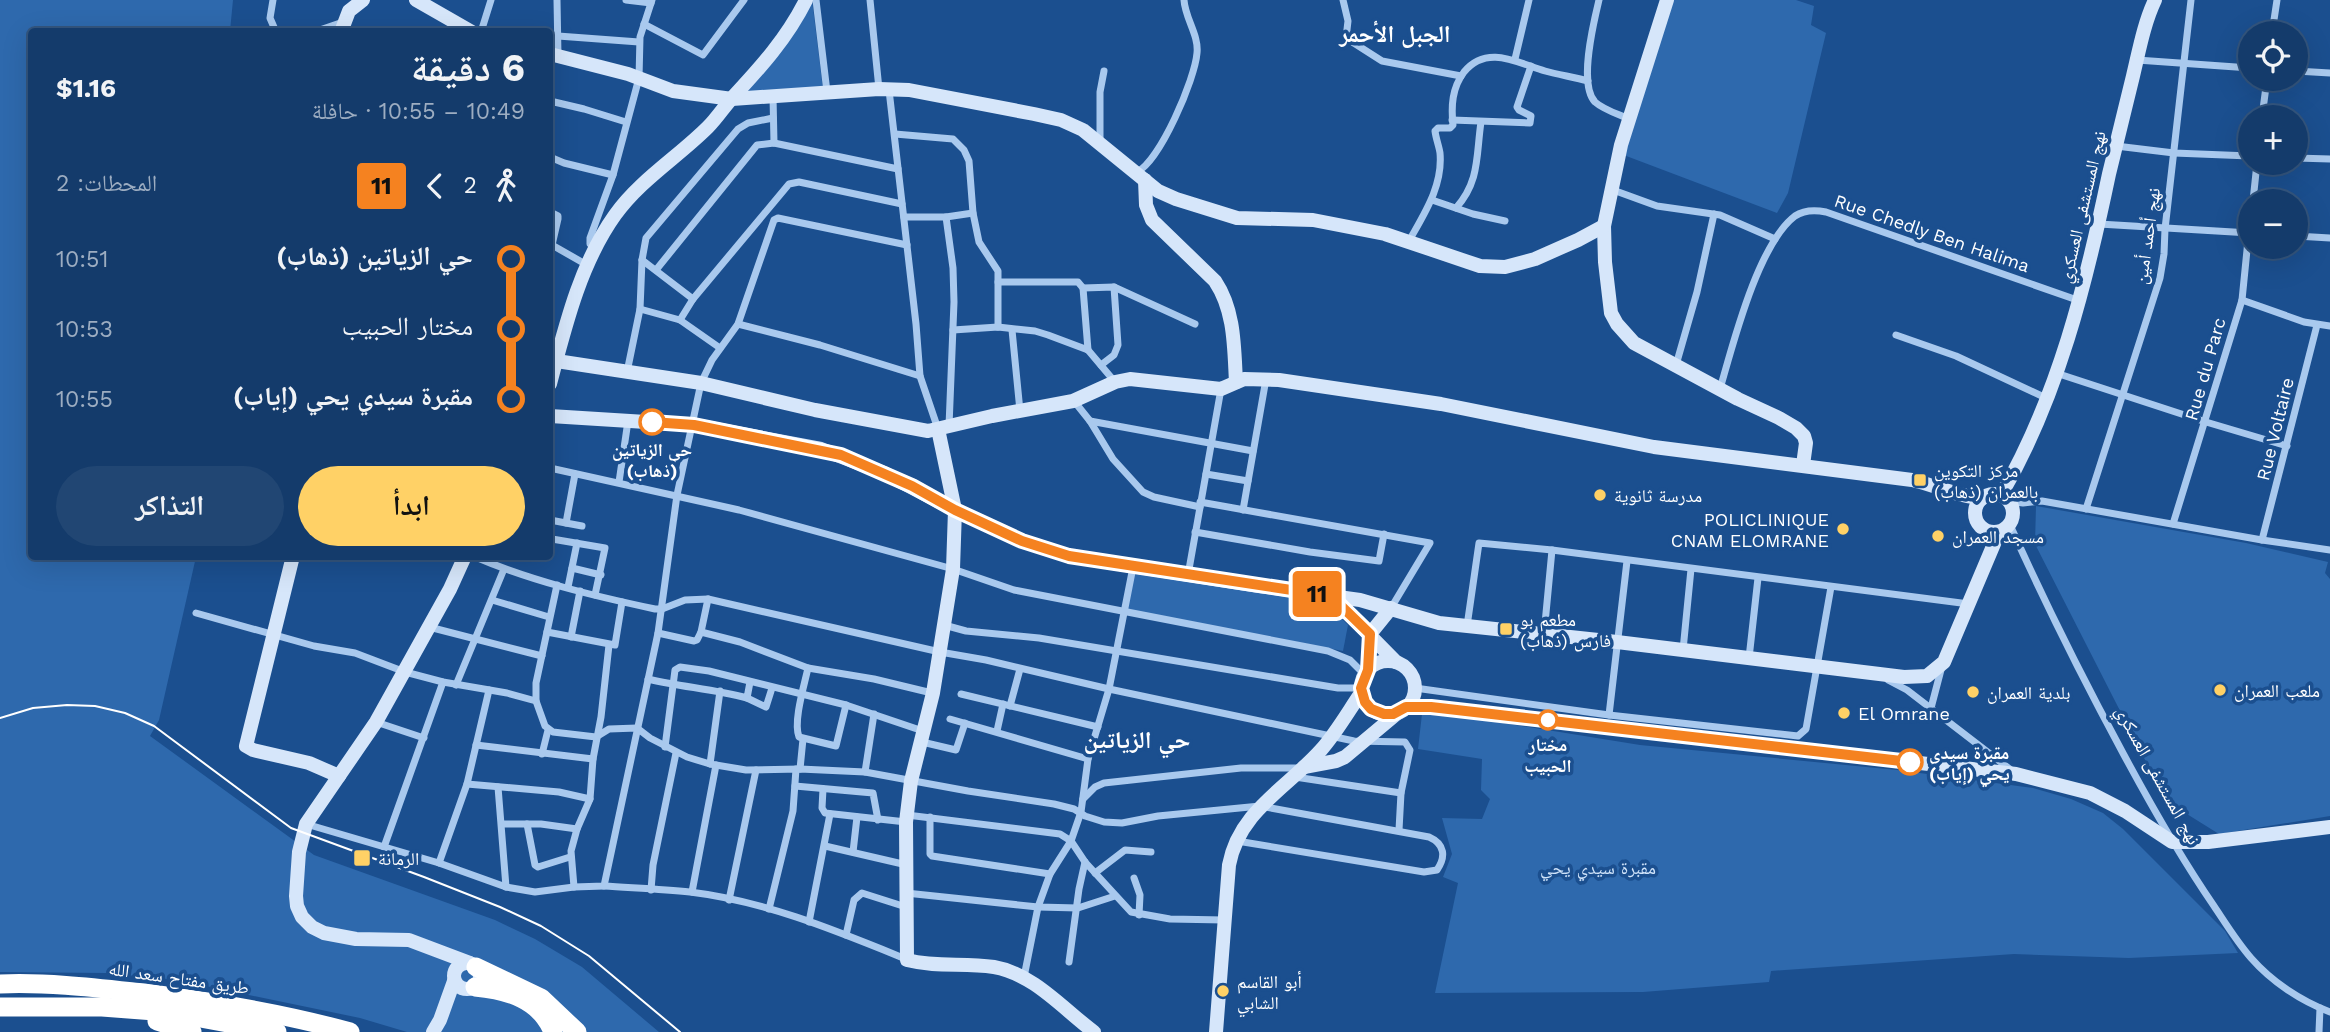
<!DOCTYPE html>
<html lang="ar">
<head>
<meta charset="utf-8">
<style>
	:root { --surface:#143b6b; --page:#214673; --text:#f1f3f6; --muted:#9dadc1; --line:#33557e; --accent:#ffd166 }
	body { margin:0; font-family:"Work Sans","Noto Naskh Arabic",sans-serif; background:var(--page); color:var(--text); direction:rtl; height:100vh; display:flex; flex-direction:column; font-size:26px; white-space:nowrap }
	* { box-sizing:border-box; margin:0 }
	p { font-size:23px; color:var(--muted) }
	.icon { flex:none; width:38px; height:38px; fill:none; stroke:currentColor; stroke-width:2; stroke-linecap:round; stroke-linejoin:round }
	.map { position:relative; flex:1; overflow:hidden; direction:ltr }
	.details { position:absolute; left:28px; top:28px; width:525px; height:532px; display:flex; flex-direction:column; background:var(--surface); border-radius:7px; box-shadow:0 7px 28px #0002,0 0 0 2px var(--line); direction:rtl }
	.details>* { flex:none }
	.badge { padding:0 14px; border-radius:5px; font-size:24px; line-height:46px }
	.buttons { position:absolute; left:2238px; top:21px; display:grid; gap:14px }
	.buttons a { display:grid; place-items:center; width:70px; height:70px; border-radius:50%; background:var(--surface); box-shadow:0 7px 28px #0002,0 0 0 2px var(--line); font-size:35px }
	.map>.badge { position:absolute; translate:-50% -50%; box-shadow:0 0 0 4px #fff }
	.legs { display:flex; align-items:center; gap:10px; height:77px; padding:0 28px; font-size:23px }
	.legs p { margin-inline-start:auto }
	.head { display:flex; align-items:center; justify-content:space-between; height:119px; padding:0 28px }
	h1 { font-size:38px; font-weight:700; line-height:52px }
	.cta { display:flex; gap:14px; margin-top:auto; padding:14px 28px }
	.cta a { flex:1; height:80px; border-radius:42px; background:var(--accent); color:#111; font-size:28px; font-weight:700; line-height:80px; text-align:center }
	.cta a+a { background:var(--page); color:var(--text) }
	ul { padding:0 28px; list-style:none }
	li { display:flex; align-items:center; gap:24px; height:70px; font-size:26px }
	li i { display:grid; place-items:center; width:10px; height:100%; margin:0 9px; background:currentColor }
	li i::after { content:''; width:18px; height:18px; margin:-9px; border:5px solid; border-radius:50%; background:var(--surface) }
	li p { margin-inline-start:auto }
	li:first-child i { background:linear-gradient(#0000 50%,currentColor 0) }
	li:last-child i { background:linear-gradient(currentColor 50%,#0000 0) }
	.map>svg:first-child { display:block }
	.green { fill:#2e69ad }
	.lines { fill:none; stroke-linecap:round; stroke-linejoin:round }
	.street { stroke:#a9c9ee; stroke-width:7 }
	.secondary { stroke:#d6e6fa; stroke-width:14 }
	.highway { stroke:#fff; stroke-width:19 }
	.tram { stroke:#fff; stroke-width:2 }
	.line-1-casing { stroke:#fff; stroke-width:16 }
	.line-1 { stroke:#f58220; stroke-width:10 }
	.stop-1-dot { fill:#fff; stroke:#f58220; stroke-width:3.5 }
	.poi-dot { fill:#ffd166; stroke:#1b4f8f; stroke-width:2.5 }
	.labels { text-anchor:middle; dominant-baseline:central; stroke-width:7; stroke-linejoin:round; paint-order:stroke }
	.street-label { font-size:18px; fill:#fff; stroke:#1b4f8f }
	.stop-label { font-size:18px; font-weight:bold; fill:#fff; stroke:#1b4f8f }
	.poi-label { font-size:18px; fill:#fff; stroke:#1b4f8f; text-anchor:start }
	.park-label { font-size:18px; fill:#cfe3fa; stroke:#1b4f8f }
	.district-label { font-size:24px; font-weight:bold; fill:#fff; stroke:#1b4f8f }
</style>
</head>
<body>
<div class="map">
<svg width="2330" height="1032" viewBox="0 0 2330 1032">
	<rect width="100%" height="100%" fill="#1b4f8f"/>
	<g class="green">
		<polygon points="0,0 233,0 230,31 32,32 32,556 196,557 159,720 150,736 314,855 495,920 535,939 582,967 659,1032 407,1032 360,1018 177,980 106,973 0,972"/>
		<polygon points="812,0 823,89 742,95"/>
		<polygon points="1672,0 1796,0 1814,6 1811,25 1826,33 1788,193 1777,213 1621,154"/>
		<polygon points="2036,506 2246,543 2328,562 2325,573 2330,579 2330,816 2219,834 2166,801 2035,544"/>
		<polygon points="1135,572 1302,599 1338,615 1348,625 1343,651 1126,609"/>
		<polygon points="1422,714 1472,718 1640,745 1897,770 2033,788 2071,799 2103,813 2123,829 2225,931 2238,953 2129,958 2014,954 1771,971 1769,982 1643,992 1435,993 1458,883 1443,877 1452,854 1442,818 1482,819 1490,799 1481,790 1482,759 1418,749"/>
	</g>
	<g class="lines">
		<g class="street">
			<polyline points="273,0 270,18 276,32"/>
			<polyline points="557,0 558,55"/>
			<polyline points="626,0 651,3"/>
			<polyline points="816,0 827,92"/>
			<polyline points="870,0 879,89"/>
			<polyline points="1343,0 1348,21 1346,38 1382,61 1461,76"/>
			<path d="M1599 0C1594 21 1578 84 1595 102 1604 110 1618 114 1629 119"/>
			<polyline points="644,24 703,55 744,0"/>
			<polyline points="314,32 343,22"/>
			<polyline points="481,32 491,0"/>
			<polyline points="2272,33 2277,0"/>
			<polyline points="558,36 639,42"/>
			<polyline points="1515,59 1529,0"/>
			<polyline points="2137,60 2250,68"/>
			<polyline points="2296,71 2330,73"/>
			<polyline points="889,90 916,324 920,376 938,429"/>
			<polyline points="773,96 774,143"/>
			<polyline points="550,101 584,109 626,122"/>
			<polyline points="2262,117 2267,79"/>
			<polyline points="1452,120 1530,123 1531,116 1519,110 1517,107 1531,66"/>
			<polyline points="895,134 953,139 964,150 969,161 973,213 979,242 998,271 998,327"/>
			<polyline points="1100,141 1100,92 1104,71"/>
			<polyline points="2116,146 2174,153 2250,156"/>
			<polyline points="550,157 564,163 613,175"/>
			<polyline points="2296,158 2330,159"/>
			<path d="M1137 172C1160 161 1195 79 1197 53 1199 35 1185 18 1184 0"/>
			<polyline points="1613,190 1657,206 1720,215 1775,239"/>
			<polyline points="1432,200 1473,214 1505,221"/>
			<polyline points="2253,201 2257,163"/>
			<path d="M1456 208C1480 181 1476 156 1481 122"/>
			<polyline points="550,212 558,216 558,219 552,245 587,265"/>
			<polyline points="904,217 946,217 973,213"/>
			<polyline points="946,217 953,268 954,302 949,426"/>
			<polyline points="2099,224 2250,233"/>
			<polyline points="2296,236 2330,238"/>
			<path d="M1409 241C1424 214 1443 186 1440 153 1439 146 1436 139 1435 131L1438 128H1450L1453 125C1451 106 1452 88 1464 72 1487 44 1518 63 1545 71 1559 75 1574 77 1588 81"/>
			<polyline points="595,247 590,244 590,238 613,175 639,78 640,37 652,0"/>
			<polyline points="642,260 693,299"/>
			<polyline points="656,270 757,145 774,143 898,169"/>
			<polyline points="998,282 1078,282 1083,288 1088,350"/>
			<polyline points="1083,288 1114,287 1195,324"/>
			<polyline points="2242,300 2304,322 2330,326"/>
			<polyline points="640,309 680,320 720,348"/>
			<polyline points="680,320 693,299 789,184 799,182 902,204"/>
			<polyline points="738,324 820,345 920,376"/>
			<polyline points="953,330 998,327 1035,331 1048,335 1088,350 1115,382"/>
			<polyline points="1012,330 1020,411"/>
			<polyline points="1896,335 1956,356 2046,398"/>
			<polyline points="1101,365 1114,355 1118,345 1114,287"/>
			<polyline points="1676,365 1697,292 1714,214"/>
			<polyline points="627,372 640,309 642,260 646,238 738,129 748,123 773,118"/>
			<polyline points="2056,373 2206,422 2287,446"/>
			<path d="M1720 389C1733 344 1758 244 1795 216 1804 210 1816 210 1826 212L2080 301"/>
			<polyline points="1074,401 1090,421 1113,459 1143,492 1154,497 1200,507"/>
			<polyline points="1090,421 1253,451"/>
			<polyline points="550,468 739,510 953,569 1014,590 1328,651 1350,660 1365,675"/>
			<polyline points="1206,474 1248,481"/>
			<polyline points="619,482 628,421"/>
			<polyline points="2009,501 2023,503 2042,501 2262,540 2330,550"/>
			<polyline points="1200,502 1430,543 1391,608"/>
			<polyline points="2086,509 2160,278 2164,254 2165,229 2191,0"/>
			<polyline points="1243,510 1266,379"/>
			<polyline points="550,520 582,526"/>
			<polyline points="566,523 575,474"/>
			<polyline points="2173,524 2242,300 2250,220"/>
			<path d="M2010 525C2045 603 2083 679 2124 755 2152 807 2181 858 2214 906 2226 924 2237 942 2251 958 2272 982 2301 1001 2330 1012"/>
			<polyline points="1195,532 1310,552 1379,561 1384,534"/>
			<polyline points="552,539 605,548 595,595"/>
			<polyline points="2262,540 2317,325"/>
			<path d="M473 556C531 581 594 596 655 609H662L685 600 708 599 940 652 986 660 1109 689 1354 741 1405 742 1410 750 1401 793 1399 830"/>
			<polyline points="572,568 601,575"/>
			<polyline points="1188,575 1221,389"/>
			<polyline points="568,587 577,543"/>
			<polyline points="492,600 549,617"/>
			<path d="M196 613 314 646 355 653 405 672 443 682 507 693 536 701 545 726 553 732 596 737 609 729 637 728 650 738 687 757 710 764 746 770 800 769 865 772 968 791 1054 804 1074 809 1085 816 1104 822 1122 823 1158 816 1260 806 1429 837C1445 844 1446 857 1437 870L1424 872 1237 841"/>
			<polyline points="944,625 966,631 1039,638 1338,688 1361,688"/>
			<polyline points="1467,626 1479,543 1552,550 1969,604"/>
			<polyline points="429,627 542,656"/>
			<polyline points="547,632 615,645 622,602"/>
			<polyline points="701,632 740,642 808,668 874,679 932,693"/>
			<polyline points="658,633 694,641 697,640 701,632 708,599"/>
			<polyline points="1544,634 1552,550"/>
			<polyline points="571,637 580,591"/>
			<polyline points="1683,650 1691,569"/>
			<polyline points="1749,658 1758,578"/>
			<path d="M808 668C804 686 793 722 799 737L836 746 846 705"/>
			<path d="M648 679C681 687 714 689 747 698L750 682"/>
			<polyline points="1888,680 1907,690 2011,770"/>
			<polyline points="456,685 504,569"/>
			<polyline points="1415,688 1609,715 1798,736 1806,729 1831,587"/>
			<polyline points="961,694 1098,727"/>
			<polyline points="747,698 766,707 772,688"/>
			<polyline points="536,701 536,683 557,585"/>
			<polyline points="1010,706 1020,669"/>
			<polyline points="1931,708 1942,666"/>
			<polyline points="1609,715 1627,561"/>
			<polyline points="950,719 1088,759"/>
			<polyline points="376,722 424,738"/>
			<polyline points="997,731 1003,704"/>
			<polyline points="922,742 956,750 965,723"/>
			<polyline points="476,745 593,759"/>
			<polyline points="665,747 675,670 680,667 709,671 846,705 923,731"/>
			<polyline points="542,754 548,730"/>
			<polyline points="710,764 720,691"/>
			<polyline points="800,769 803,739"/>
			<polyline points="865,772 874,714"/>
			<polyline points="1295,777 1401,793"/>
			<polyline points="467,784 559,792 590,799"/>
			<polyline points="795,786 873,793 878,820"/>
			<polyline points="498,787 506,887"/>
			<polyline points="823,789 822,808 825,813 906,822"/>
			<polyline points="1083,799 1095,787 1104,783 1241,768 1302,768"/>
			<polyline points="907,815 1060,834 1071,841 1085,862 1131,912 1170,919 1224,920"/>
			<polyline points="930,817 930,854 932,856 1050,874"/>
			<polyline points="306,824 439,863 506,887 535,892 574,887 604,886 658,633 677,495 701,383 712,360 738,324 774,220 778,218 907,245"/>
			<polyline points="502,824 541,824 577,829"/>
			<polyline points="527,824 535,865 538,867 570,857"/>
			<polyline points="825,846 907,865"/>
			<polyline points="384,847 443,682"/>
			<polyline points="853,852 857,817"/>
			<polyline points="439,863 467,784 489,690"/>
			<polyline points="1095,873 1125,850 1151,852"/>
			<polyline points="1134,878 1140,895 1139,915"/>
			<path d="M604 886C633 888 662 889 690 892 765 901 837 931 906 959"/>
			<polyline points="574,887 571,851 577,829 590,799 593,759 601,717 609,645"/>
			<polyline points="651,890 653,865 676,753"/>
			<polyline points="692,892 716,765"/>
			<polyline points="906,893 1038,907 1078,908 1115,896"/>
			<polyline points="729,900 756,770"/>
			<polyline points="769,909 793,811 796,769"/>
			<polyline points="809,922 830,814"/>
			<polyline points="846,935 854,900 862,893 906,907"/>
			<polyline points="1069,962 1079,889 1085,862"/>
			<polyline points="1024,977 1038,907 1050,874 1071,841 1081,812 1088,759 1109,689 1133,567"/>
			<polyline points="2319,1032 2320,1008"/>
		</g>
		<g class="secondary">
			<polyline points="416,0 472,32"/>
			<polyline points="1667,0 1621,145 1604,226 1605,262 1611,313 1617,324 1634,343 1738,399 1779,418 1796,428 1804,436 1806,443 1803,465"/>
			<polyline points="341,32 349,11 363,0"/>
			<polyline points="550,54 628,74 673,91 732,99 879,89 909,90 1034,114 1061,120 1083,130 1158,191 1176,199 1237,218 1313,220 1385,234 1480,266 1505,267 1535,259 1578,240 1604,226"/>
			<path d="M1145 180 1146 205 1152 220 1215 281C1235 311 1234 347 1236 382"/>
			<path d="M550 360 701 383 815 410 928 431 992 416 1073 401 1115 382 1130 379 1221 389 1244 379 1279 380 1441 404 1654 447 1912 480C1935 485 1961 498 1983 498"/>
			<path d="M550 384C565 327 580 264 615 215 640 180 678 157 708 127 717 118 724 107 732 98 761 67 787 38 806 0"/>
			<polyline points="550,416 694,425 821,449 884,473 955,510 1022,541 1069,556 1259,586 1360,600 1439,623 1617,642 1904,677 1927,676 1944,662 1999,532"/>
			<path d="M938 429 955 510 953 569 933 693 911 781 906 822 907 960C939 968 963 962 994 967 1034 974 1063 1009 1094 1032"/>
			<circle cx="1994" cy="513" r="19"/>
			<path d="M2001 495C2058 397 2086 284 2109 174 2117 142 2125 109 2133 76 2139 51 2144 23 2155 0"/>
			<polyline points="293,556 246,746 253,750 309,763 339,776"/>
			<polyline points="465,556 450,589 376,722 306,824 299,852 296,896 297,906 302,917 312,927 324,933 356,939 409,940 470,963"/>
			<polyline points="1331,596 1396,662"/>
			<circle cx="1388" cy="688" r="27"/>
			<polyline points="1368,670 1370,634 1391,608"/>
			<polyline points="1406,707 1431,707 2016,774 2090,793 2125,811 2172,842 2208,842 2330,827"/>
			<polyline points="1304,767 1336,761 1345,757 1400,711"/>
			<circle cx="467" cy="976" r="13"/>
			<polyline points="433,1032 440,1020 454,981"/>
			<path d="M1216 1032 1229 865C1239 811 1287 788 1321 750 1336 733 1348 712 1361 693"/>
		</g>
		<g class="highway">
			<polyline points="476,967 541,998 577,1032"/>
			<path d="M0 984C48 982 97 988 144 993 214 1002 282 1013 350 1032"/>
			<path d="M475 987C507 990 540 999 553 1032"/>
			<polyline points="0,1007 102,1007 168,1012 277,1032"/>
			<polyline points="157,1021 192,1032"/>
		</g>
		<polyline class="tram" points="0,718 33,708 67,705 95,706 125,713 154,726 291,828 424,877 500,907 541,926 589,956 680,1032"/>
	</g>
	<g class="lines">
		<g class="line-1-casing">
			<polyline id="line-1" points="652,422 694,425 841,455 912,486 955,510 1022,541 1069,556 1331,596 1370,634 1368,670 1361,688 1365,702 1371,709 1384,714 1393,714 1406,707 1431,707 1910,762"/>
		</g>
		<use href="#line-1" class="line-1"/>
	</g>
	<g class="stop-1-dot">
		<circle cx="652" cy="422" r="12"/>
		<circle cx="1548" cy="720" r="9"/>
		<circle cx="1910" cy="762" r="12"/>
	</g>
	<g class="poi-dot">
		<rect x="1913" y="473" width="14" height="14" rx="3.5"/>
		<circle cx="1600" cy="495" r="7"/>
		<circle cx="1843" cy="529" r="7"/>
		<circle cx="1938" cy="536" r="7"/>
		<rect x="1499" y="622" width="14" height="14" rx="3.5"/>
		<circle cx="2220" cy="690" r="7"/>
		<circle cx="1973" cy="692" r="7"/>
		<circle cx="1844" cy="713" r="7"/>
		<rect x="353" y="849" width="18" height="18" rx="3.5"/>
		<circle cx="1223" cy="991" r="7"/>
	</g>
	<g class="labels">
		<g class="street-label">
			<text transform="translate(2082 207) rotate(-77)">نهج المستشفى العسكري</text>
			<text transform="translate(1932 233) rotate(19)">Rue Chedly Ben Halima</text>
			<text transform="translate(2147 236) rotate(-82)">نهج أحمد أمين</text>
			<text transform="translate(2205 369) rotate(-74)">Rue du Parc</text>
			<text transform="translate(2275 429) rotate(-76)">Rue Voltaire</text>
			<text transform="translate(2158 775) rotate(61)">نهج المستشفى العسكري</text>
			<text transform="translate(179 978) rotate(8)">طريق مفتاح سعد الله</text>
		</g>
		<g class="stop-label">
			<text x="652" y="449">حي الزياتين<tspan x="652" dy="21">(ذهاب)</tspan></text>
			<text x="1548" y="744">مختار<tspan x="1548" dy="21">الحبيب</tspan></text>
			<text x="1929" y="752" text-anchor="start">مقبرة سيدي<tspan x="1929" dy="21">يحي (إياب)</tspan></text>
		</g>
		<g class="poi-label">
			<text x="1934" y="470">مركز التكوين<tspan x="1934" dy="21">بالعمران (ذهاب)</tspan></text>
			<text x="1614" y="495">مدرسة ثانوية</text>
			<text x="1829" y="519" text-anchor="end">POLICLINIQUE<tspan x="1829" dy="21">CNAM ELOMRANE</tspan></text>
			<text x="1952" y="536">مسجد العمران</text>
			<text x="1520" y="619">مطعم بو<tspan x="1520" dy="21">فارس (ذهاب)</tspan></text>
			<text x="2234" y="690">ملعب العمران</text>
			<text x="1987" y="692">بلدية العمران</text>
			<text x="1858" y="713">El Omrane</text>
			<text x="378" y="858">الرمانة</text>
			<text x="1237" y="981">أبو القاسم<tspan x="1237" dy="21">الشابي</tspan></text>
		</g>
		<g class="park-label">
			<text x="1598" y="867">مقبرة سيدي يحي</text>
		</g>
		<g class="district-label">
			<text x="1395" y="34">الجبل الأحمر</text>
			<text x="1137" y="740">حي الزياتين</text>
		</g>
	</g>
</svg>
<div class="buttons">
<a><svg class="icon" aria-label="locate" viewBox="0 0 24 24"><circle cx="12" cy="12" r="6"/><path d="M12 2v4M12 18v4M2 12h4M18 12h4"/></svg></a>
<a>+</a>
<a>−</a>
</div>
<b class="badge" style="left:1317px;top:594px;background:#f58220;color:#111">11</b>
<section class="details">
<div class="head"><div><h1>6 دقيقة</h1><p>10:49 – 10:55 · حافلة</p></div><b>$1.16</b></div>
<div class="legs"><svg class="icon" aria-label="walk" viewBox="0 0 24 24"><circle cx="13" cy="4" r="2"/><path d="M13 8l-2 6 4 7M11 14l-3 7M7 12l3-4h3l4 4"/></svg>2<svg class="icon" aria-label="back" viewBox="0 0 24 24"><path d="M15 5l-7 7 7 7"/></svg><b class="badge" style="background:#f58220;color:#111">11</b><p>المحطات: 2</p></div>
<ul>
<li><i style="color:#f58220"></i><b>حي الزياتين (ذهاب)</b><p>10:51</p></li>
<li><i style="color:#f58220"></i><span>مختار الحبيب</span><p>10:53</p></li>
<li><i style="color:#f58220"></i><b>مقبرة سيدي يحي (إياب)</b><p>10:55</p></li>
</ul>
<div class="cta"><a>ابدأ</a><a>التذاكر</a></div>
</section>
</div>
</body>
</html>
